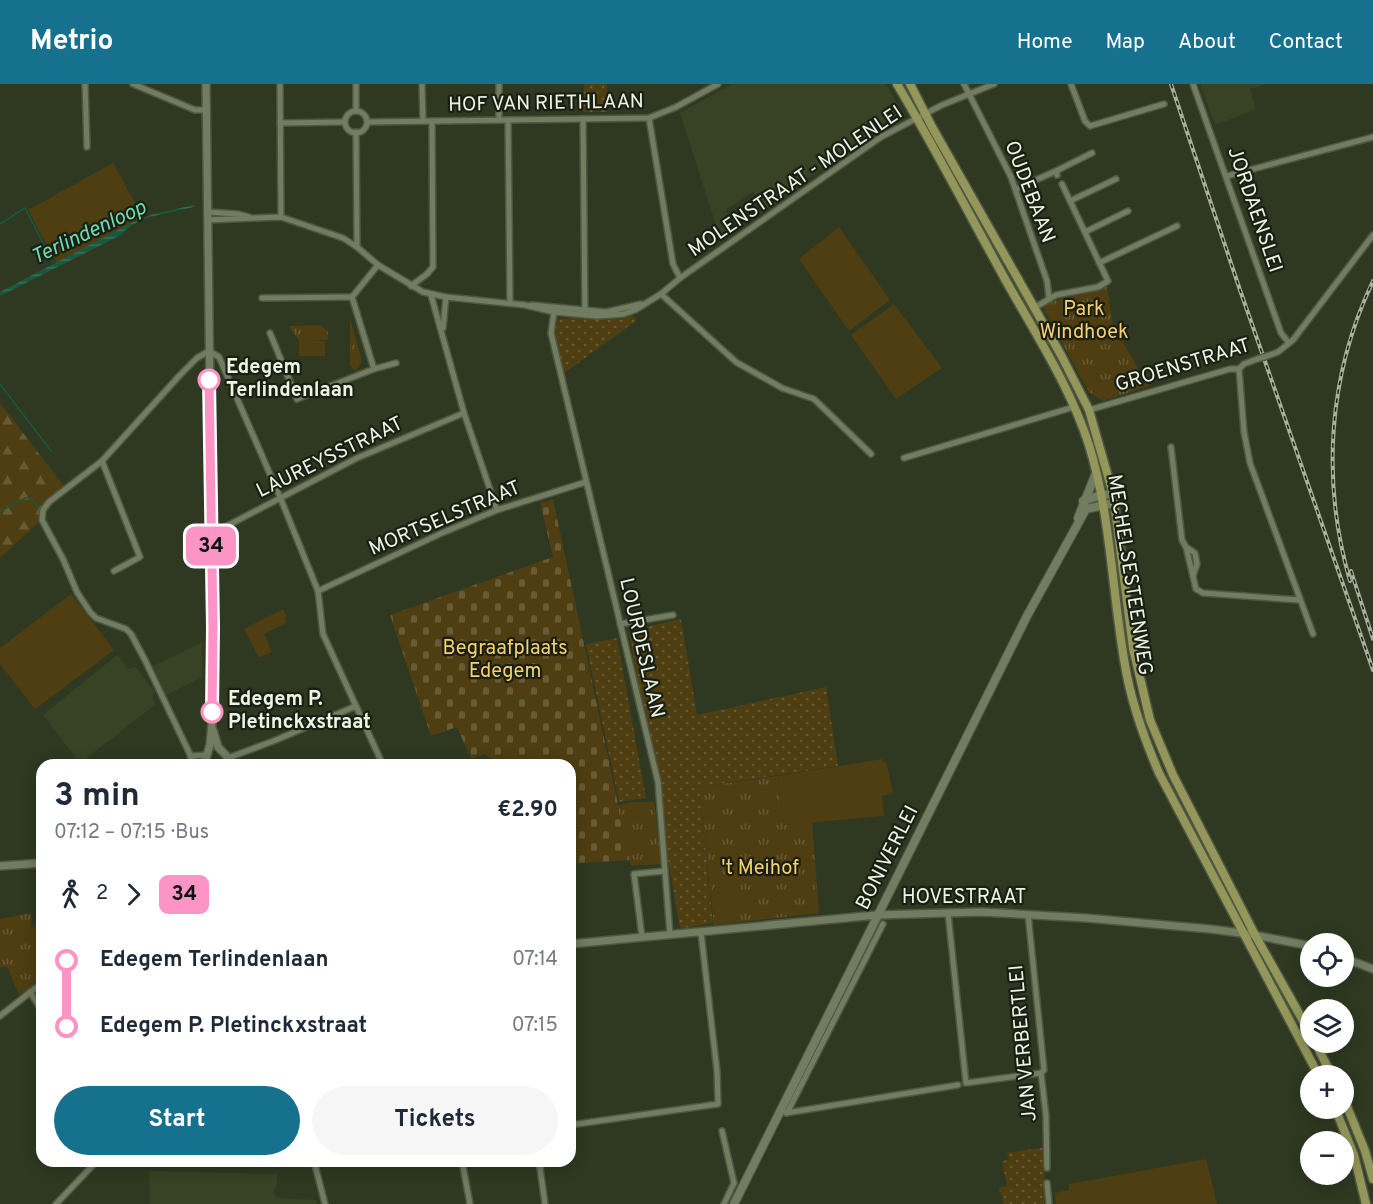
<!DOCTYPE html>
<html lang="en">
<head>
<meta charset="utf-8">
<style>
	:root { --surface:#fff; --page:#f6f6f7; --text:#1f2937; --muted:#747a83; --accent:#16718f }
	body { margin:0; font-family:Overpass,sans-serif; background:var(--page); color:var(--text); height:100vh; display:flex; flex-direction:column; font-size:22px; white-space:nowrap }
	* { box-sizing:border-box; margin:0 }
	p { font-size:20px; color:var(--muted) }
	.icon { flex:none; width:33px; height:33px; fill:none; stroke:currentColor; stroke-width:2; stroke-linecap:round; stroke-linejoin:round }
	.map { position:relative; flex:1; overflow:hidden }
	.sheet { position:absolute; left:36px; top:675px; width:540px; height:408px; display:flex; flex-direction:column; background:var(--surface); border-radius:18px; box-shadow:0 3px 15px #0003 }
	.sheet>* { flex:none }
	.badge { padding:0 12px; border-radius:9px; font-size:21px; line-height:39px }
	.controls { position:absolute; left:1300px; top:849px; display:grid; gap:12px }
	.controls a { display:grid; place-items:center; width:54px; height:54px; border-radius:50%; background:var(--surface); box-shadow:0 3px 15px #0003; font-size:30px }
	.map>.badge { position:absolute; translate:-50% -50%; box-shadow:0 0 0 3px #fff }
	.legs { display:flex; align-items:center; gap:9px; height:66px; padding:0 18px; font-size:20px }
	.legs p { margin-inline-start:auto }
	.head { display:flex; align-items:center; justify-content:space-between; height:102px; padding:0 18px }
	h1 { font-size:33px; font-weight:700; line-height:45px }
	.primary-button { display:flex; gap:12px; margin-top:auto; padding:12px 18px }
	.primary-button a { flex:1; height:69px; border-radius:36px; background:var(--accent); color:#fff; font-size:24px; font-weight:700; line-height:69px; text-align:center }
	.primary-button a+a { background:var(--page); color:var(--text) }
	ul { padding:0 18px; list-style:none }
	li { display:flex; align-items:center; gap:21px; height:66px; font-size:22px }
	li i { display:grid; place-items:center; width:9px; height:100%; margin:0 8px; background:currentColor }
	li i::after { content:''; width:15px; height:15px; margin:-8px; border:4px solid; border-radius:50%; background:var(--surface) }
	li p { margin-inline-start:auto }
	li:first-child i { background:linear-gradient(#0000 50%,currentColor 0) }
	li:last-child i { background:linear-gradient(currentColor 50%,#0000 0) }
	header { display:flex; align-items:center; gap:36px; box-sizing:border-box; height:84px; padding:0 30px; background:var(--accent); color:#fff }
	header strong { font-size:28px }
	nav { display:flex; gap:33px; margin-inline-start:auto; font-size:21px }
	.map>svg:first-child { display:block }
	.built { fill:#374324 }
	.grass { fill:url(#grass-dots) }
	.forest { fill:url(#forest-firs) }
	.cemetery { fill:url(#cemetery-stones) }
	.park { fill:url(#park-tufts) }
	.garden { fill:#4e3e12 }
	.water { fill:url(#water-rules) }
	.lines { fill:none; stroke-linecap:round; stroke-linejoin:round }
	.stream { stroke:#195841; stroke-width:1.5 }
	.minor-casing { stroke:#4f5742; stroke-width:8 }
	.tertiary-casing { stroke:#4f5742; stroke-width:10 }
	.secondary-casing { stroke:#4f5742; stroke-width:10 }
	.primary-casing { stroke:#4f5742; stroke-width:11 }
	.minor { stroke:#717c61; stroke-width:5 }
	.tertiary { stroke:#717c61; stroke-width:7 }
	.secondary { stroke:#717c61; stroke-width:8 }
	.primary { stroke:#949759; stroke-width:8 }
	.rail-casing { stroke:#a8b09d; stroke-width:4 }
	.rail { stroke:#1a1f14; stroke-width:1.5; stroke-dasharray:4.5; stroke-linecap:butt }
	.minor-bridge-casing { stroke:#4f5742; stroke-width:8; stroke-linecap:butt }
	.minor-bridge { stroke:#717c61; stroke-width:5 }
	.line-1-casing { stroke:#fff; stroke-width:14 }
	.line-1 { stroke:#fc95c5; stroke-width:9 }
	.stop-1-dot { fill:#fff; stroke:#fc95c5; stroke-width:3 }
	.labels { text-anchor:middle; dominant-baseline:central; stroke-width:4.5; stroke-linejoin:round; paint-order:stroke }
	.street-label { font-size:20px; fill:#edf4e4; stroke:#1a1f14 }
	.park-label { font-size:20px; fill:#f6d06f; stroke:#1a1f14 }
	.stop-label { font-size:20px; font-weight:bold; fill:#edf4e4; stroke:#1a1f14; text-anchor:start }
	.water-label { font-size:21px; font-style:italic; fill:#6cddb0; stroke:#1a1f14 }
</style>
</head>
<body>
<header>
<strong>Metrio</strong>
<nav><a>Home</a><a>Map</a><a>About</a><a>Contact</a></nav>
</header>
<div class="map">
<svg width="1373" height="1120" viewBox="0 0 1373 1120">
	<defs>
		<pattern id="grass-dots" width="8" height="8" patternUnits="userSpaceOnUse" patternTransform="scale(1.5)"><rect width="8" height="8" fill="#4e3e12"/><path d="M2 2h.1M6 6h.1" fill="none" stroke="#685a34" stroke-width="1.8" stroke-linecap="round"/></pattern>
		<pattern id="forest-firs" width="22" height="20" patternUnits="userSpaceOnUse" patternTransform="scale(1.5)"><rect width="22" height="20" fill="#4e3e12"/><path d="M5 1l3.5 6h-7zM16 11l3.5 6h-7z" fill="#685a34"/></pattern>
		<pattern id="cemetery-stones" width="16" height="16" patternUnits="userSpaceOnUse" patternTransform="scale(1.5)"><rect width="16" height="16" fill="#4e3e12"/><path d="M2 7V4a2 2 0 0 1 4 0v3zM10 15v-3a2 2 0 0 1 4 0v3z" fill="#685a34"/></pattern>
		<pattern id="park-tufts" width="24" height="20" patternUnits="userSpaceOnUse" patternTransform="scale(1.5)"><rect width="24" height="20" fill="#4e3e12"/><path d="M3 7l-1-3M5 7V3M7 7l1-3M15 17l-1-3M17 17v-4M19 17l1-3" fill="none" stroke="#685a34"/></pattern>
		<pattern id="water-rules" width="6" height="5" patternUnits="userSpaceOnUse" patternTransform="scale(1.5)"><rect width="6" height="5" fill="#195841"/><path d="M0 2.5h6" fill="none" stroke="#3b715c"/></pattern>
	</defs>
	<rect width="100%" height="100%" fill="#2f3921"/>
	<g class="built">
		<polygon points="732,0 886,0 899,22 897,31 766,124 753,108 726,125 735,145 720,154 680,29"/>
		<polygon points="1200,0 1266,0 1250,5 1256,25 1215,41"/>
		<polygon points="202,558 202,593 166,611 153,582"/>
		<polygon points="117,571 128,585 136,583 155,608 152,613 155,621 80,679 43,631"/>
		<polygon points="149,1087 277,1090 277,1101 273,1109 278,1114 316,1116 317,1120 150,1120"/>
	</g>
	<g class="grass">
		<polygon points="584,0 607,0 607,28 583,28"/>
		<polygon points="631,230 637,236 563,290 555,247 558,235"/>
		<polygon points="681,535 697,631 826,603 838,682 699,703 713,839 680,845 629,547"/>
		<polygon points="617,554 646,714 619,718 586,560"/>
		<polygon points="1045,1063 1044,1120 1004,1120 999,1104 1007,1102 1002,1077 1009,1076 1007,1069"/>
	</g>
	<path class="forest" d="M0 319 64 402C51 412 40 421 38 439L0 474Z"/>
	<polygon class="cemetery" points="553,415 630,776 570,780 570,681 491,681 490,673 485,670 471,675 457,643 431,652 390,531 553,473 540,419"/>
	<g class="park">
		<path d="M1107 202 1113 242 1149 302 1103 317 1089 308 1042 222C1064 211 1086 212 1107 202Z"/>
		<polygon points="350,234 362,277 356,287 350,282"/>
		<polygon points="321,241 328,248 328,256 299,257 289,242"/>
		<polygon points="778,692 784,741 812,738 819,829 714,841 699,703"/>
		<polygon points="631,718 654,718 661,780 631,782 617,722"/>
		<polygon points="31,829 32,842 42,841 42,896 19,911 7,882 0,884 0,835"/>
	</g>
	<g class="garden">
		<polygon points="113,79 143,133 57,180 28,126"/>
		<polygon points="839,143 890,216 849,247 799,175"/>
		<polygon points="894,220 942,284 896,315 851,251"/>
		<rect x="299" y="257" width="26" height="15"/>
		<polygon points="71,510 114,566 35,625 0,580 0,564"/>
		<polygon points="283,525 287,533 285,534 286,539 264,550 272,568 259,574 244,545"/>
		<polygon points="882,675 882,678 886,677 893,709 882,712 884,732 784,741 778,692"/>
		<polygon points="731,802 735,832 717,835 713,804"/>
		<polygon points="1206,1075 1217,1120 1056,1120 1055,1109 1069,1106 1069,1100"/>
	</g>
	<path class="water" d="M194 121 196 122C171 130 138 130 121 151L0 212V208L133 138 154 130Z"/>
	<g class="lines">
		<g class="stream">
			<polyline points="0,140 25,124 53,178"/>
			<polyline points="0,300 51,367"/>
			<polyline points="0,428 25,414 31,414 40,425"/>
		</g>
		<g class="minor-casing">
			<g id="minor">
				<polyline points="85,0 87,63"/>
				<polyline points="133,0 195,26 206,26"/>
				<polyline points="280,0 281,133"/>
				<polyline points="356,0 356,27"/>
				<polyline points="422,0 423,37"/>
				<polyline points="499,0 499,36"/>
				<polyline points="964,0 1011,93 1047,197 1049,214"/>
				<polyline points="1071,0 1085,37 1090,42 1164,20"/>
				<polyline points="1193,0 1281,249 1289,259"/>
				<circle cx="356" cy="38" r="11"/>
				<polyline points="649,34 673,180 680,194"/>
				<polyline points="583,35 585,231"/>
				<polyline points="508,36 510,219"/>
				<polyline points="367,38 649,34 676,23 718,0"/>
				<polyline points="280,39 345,38"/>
				<polyline points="356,48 357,163"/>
				<polyline points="1056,87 1092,69"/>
				<polyline points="1227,92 1373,53"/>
				<polyline points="1016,105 1056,87 1057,91"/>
				<polyline points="1070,117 1116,95"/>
				<polyline points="208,128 238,130 249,133"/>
				<polyline points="208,136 281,133 343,154 357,163 378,181 423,208 446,213 525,221 554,228 597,232 624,230 635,226 661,210 680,194 881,53 942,21 994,0"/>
				<polyline points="1085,148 1128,127"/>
				<polyline points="1099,179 1177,142"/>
				<polyline points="411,202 427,190 433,183 432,37"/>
				<polyline points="661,210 736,278 782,304 814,315 871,370"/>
				<polyline points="431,211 464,329 497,426"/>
				<polyline points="262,214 352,213"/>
				<polyline points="532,221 606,228 641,220"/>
				<polyline points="1034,224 1056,211 1098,203 1108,197 1062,100"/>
				<polyline points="554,228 551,249 658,698 670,851"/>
				<polyline points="443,244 446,213"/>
				<polyline points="270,249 297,315 374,285 352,213 378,181"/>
				<polyline points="1267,272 1278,268 1293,256 1373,151"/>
				<polyline points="374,285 396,279"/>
				<polyline points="1239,285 1244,348 1250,379 1313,550"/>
				<polyline points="1089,326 1230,285 1239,285 1244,280 1257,275"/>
				<polyline points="1171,363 1182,456 1186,463 1196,505 1203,509 1299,516"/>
				<polyline points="904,374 1074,323"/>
				<polyline points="102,377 140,473 114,487"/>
				<polyline points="210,447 221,445 357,374 464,329"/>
				<polyline points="1186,463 1195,469 1197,480 1193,492"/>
				<polyline points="318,507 442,449 497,426 586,398"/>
				<polyline points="620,540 673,531"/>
				<polyline points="190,672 208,671"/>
				<polyline points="228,674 276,656 356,622"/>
				<polyline points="195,681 145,576 131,550 126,545 96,534 90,528 77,508 63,475 42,436 43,426 49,418 102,377 180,291 197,274 209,267 219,273 280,413 318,507 323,550 383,681"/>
				<polyline points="948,829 966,999 1041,989"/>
				<polyline points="1028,830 1044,986 1041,989 1046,1032 1047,1084"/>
				<polyline points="642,853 634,790 665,787"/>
				<polyline points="30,908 42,927"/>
				<polyline points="0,932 42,899"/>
				<polyline points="786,1029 958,1001"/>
				<polyline points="787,1029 883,840"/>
				<polyline points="570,1041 718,1020 717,987 701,849"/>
				<polyline points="722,1047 734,1099"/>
				<polyline points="314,1077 325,1120"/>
				<polyline points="462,1077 470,1120"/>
				<polyline points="539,1077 545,1120"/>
				<polyline points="1047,1099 1049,1120"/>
				<polyline points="56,1120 97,1077"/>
				<polyline points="724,1120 734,1099"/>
			</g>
		</g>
		<g class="tertiary-casing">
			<g id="tertiary">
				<polyline points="213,646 218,663 235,681"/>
				<polyline points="204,681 210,661 212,639 213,543 206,0"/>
				<polyline points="0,782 42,779"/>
				<polyline points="570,860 877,831 982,828 1086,834 1210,845 1249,850 1311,862"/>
				<polyline points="1344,874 1373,885"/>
			</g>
		</g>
		<g class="secondary-casing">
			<g id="secondary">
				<polyline points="1083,417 1101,411 1113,410"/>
				<polyline points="1078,434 1096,389"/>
				<polyline points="734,1120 1027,532 1086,425 1114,419"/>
			</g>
		</g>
		<g class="primary-casing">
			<g id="primary">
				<path d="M897 0C935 64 969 130 1005 195 1035 249 1070 302 1089 361 1111 432 1112 508 1125 581 1131 618 1144 654 1159 689L1319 992"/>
				<polyline points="910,0 932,43 1061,271 1089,326 1113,410 1133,564 1150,636 1173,691 1255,851 1311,951"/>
				<polyline points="1315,958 1332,992"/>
				<polyline points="1344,1015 1365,1067 1373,1095"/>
				<polyline points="1335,1024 1354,1071 1366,1120"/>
			</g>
		</g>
		<use href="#minor" class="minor"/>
		<use href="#tertiary" class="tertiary"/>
		<use href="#secondary" class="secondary"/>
		<use href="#primary" class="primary"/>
		<g class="rail-casing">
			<g id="rail">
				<polyline points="1171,0 1240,206 1373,586"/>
				<polyline points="1351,487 1373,555"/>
				<path d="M1350 497C1321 397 1328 291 1373 197"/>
			</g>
		</g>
		<use href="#rail" class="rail"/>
		<g class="minor-bridge-casing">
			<polyline id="minor-bridge" points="1257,275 1267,272"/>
		</g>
		<use href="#minor-bridge" class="minor-bridge"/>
	</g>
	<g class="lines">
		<g class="line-1-casing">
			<polyline id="line-1" points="209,296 213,543 212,628"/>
		</g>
		<use href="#line-1" class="line-1"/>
	</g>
	<g class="stop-1-dot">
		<circle cx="209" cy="296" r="10"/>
		<circle cx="212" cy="628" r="10"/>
	</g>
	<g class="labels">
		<g class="street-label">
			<text transform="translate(546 20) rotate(-1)">HOF VAN RIETHLAAN</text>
			<text transform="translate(796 98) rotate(-34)">MOLENSTRAAT - MOLENLEI</text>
			<text transform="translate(1029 108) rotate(69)">OUDEBAAN</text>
			<text transform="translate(1254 126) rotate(71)">JORDAENSLEI</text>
			<text transform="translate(1183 282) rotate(-17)">GROENSTRAAT</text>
			<text transform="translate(330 374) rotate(-26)">LAUREYSSTRAAT</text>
			<text transform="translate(445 435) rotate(-23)">MORTSELSTRAAT</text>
			<text transform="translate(1129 491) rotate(81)">MECHELSESTEENWEG</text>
			<text transform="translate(641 564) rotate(77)">LOURDESLAAN</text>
			<text transform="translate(888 774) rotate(-63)">BONIVERLEI</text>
			<text x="964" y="814">HOVESTRAAT</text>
			<text transform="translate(1024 959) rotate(-95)">JAN VERBERTLEI</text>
		</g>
		<g class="park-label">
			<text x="1084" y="226">Park<tspan x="1084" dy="23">Windhoek</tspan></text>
			<text x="505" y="565">Begraafplaats<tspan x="505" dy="23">Edegem</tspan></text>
			<text x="760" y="785">'t Meihof</text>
		</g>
		<g class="stop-label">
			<text x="226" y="284">Edegem<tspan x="226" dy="23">Terlindenlaan</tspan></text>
			<text x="228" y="616">Edegem P.<tspan x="228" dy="23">Pletinckxstraat</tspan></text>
		</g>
		<g class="water-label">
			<text transform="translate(89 149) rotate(-25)">Terlindenloop</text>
		</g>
	</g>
</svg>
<div class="controls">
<a><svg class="icon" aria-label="locate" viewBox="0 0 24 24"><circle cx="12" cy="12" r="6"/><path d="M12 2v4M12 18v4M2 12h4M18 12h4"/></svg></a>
<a><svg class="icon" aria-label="layers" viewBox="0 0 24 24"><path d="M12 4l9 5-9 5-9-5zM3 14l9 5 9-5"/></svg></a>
<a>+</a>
<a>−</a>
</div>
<b class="badge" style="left:211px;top:462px;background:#fc95c5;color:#111">34</b>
<section class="sheet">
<div class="head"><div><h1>3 min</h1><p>07:12 – 07:15 · Bus</p></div><b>€2.90</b></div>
<div class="legs"><svg class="icon" aria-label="walk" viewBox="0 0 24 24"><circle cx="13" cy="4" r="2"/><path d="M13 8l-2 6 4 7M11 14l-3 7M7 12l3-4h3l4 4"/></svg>2<svg class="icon" aria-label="forward" viewBox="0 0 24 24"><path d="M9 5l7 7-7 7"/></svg><b class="badge" style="background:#fc95c5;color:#111">34</b></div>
<ul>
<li><i style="color:#fc95c5"></i><b>Edegem Terlindenlaan</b><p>07:14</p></li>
<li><i style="color:#fc95c5"></i><b>Edegem P. Pletinckxstraat</b><p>07:15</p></li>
</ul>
<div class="primary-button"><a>Start</a><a>Tickets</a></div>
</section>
</div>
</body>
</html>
